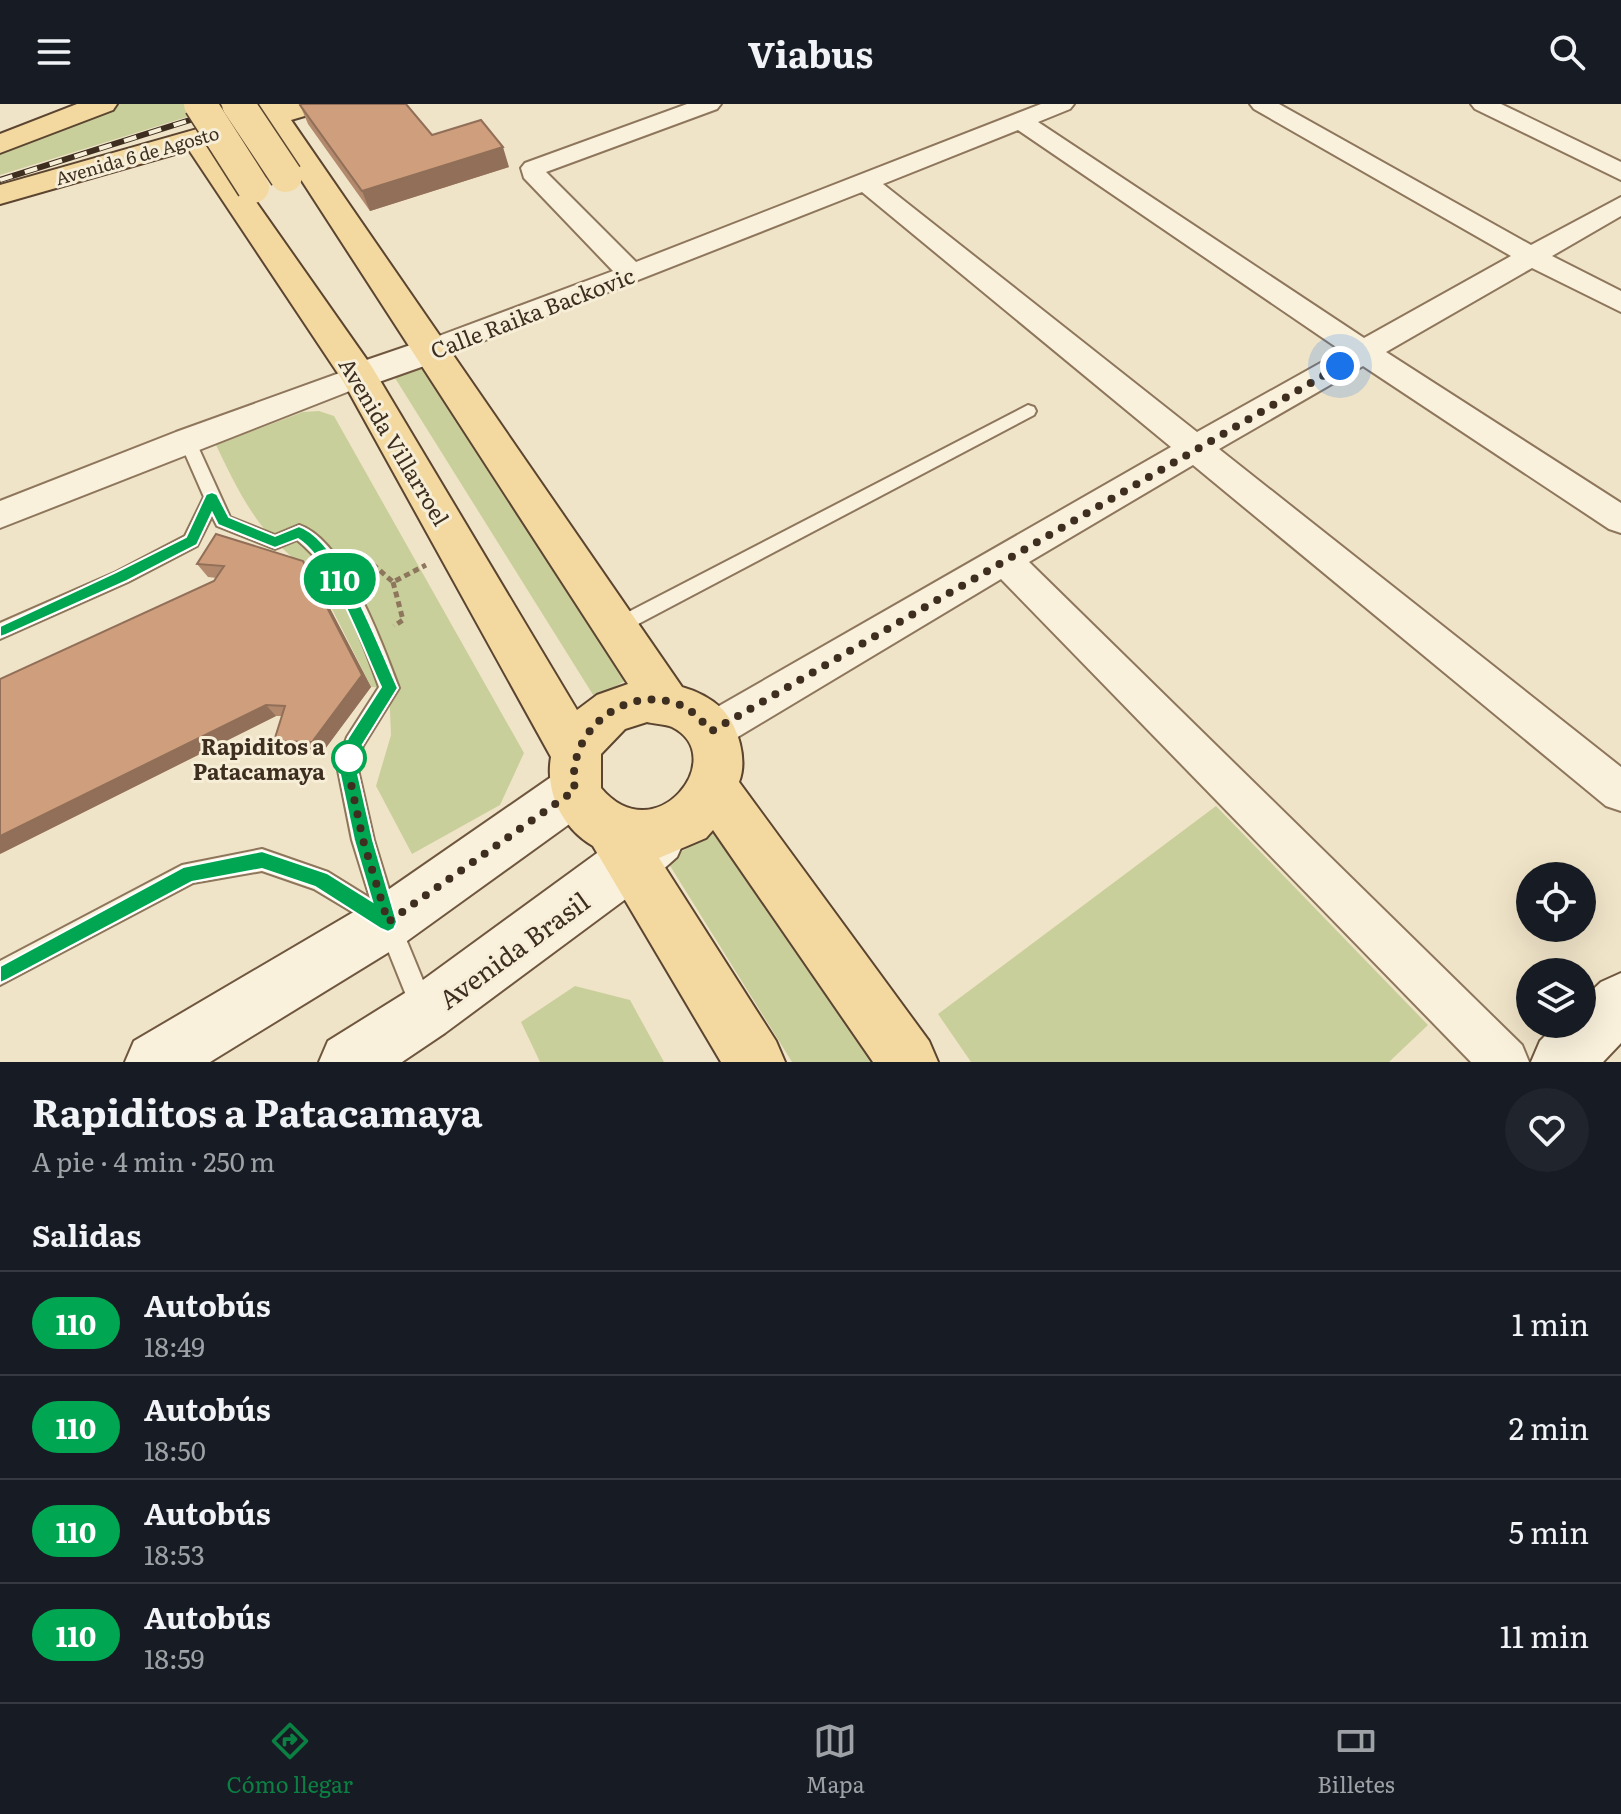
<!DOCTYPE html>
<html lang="es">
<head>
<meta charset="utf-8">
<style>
	:root { --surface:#171b24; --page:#20242c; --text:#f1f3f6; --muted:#9ea1a6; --line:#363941; --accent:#0b8043 }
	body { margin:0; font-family:Literata,serif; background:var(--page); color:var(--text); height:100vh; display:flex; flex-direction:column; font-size:30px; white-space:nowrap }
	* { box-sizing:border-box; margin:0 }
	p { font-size:26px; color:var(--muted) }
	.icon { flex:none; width:44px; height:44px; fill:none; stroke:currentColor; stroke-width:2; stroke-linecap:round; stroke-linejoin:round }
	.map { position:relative; height:958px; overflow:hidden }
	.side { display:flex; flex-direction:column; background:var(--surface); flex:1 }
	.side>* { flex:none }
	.badge { padding:0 16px; border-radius:26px; font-size:28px; line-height:52px }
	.controls { position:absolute; left:1516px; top:758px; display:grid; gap:16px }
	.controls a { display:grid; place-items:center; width:80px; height:80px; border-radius:50%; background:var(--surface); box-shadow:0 8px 32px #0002; font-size:40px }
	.you { position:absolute; width:40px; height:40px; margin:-20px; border:6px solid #fff; border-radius:50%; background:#1a73e8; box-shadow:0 0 0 12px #1a73e833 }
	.map>.badge { position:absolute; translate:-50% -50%; box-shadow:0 0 0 4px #fff }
	h2 { padding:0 32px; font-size:30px; line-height:72px }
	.round { display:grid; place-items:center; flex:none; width:84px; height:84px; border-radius:42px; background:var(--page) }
	.summary { display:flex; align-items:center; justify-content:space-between; height:136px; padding:0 32px }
	h1 { font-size:38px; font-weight:700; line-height:60px }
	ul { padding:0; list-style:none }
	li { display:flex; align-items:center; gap:24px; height:104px; padding:0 32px; border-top:2px solid var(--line) }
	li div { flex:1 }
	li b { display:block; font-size:30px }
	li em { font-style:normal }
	li .badge { min-width:88px; font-weight:700; text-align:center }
	header { display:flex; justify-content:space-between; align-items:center; height:104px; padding:0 32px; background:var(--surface); font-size:36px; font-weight:700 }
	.menu { display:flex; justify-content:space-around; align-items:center; height:112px; border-top:2px solid var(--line); background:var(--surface); font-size:22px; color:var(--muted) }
	.menu a { display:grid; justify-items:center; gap:4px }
	.menu .active { color:var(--accent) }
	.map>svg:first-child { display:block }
	.green { fill:#c9cf9b }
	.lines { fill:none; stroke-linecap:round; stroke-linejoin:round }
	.lane-casing { stroke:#8d765c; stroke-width:4 }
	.street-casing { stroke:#8d765c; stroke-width:4 }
	.secondary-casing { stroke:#6f573f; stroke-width:4 }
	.primary-casing { stroke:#5b4430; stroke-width:4 }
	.path { stroke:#8d765c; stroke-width:5; stroke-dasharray:6 4; stroke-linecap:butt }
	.lane { fill:#faf1dc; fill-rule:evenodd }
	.street { fill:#faf1dc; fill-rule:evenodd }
	.secondary { fill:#faf1dc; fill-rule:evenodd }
	.primary { fill:#f3d9a0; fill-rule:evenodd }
	.rail-casing { stroke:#3d2e20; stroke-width:6 }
	.rail { stroke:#f7eed8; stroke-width:4; stroke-dasharray:13; stroke-linecap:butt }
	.primary-bridge-casing { stroke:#5b4430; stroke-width:35; stroke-linecap:butt }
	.primary-bridge { stroke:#f3d9a0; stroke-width:32 }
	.wall { fill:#b2896c }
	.shaded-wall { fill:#916f58 }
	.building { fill:#cf9f7d; stroke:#916f58; stroke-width:2 }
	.line { fill:#00a651; stroke:#fff; stroke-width:2 }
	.walk { stroke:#3d2e20; stroke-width:8; stroke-dasharray:0 14.4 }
	.stop-dot { fill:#fff; stroke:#00a651; stroke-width:4 }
	.labels { text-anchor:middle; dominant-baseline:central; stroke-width:6; stroke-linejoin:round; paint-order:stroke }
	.far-street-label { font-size:18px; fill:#3d2e20; stroke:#f7eed8 }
	.street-label { font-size:22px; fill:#3d2e20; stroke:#f7eed8 }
	.stop-label { font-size:22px; font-weight:bold; fill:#3d2e20; stroke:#f7eed8; text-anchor:end }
	.near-street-label { font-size:26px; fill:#3d2e20; stroke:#f7eed8 }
</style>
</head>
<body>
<header><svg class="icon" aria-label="menu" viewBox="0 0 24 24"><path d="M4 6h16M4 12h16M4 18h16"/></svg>Viabus<svg class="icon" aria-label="search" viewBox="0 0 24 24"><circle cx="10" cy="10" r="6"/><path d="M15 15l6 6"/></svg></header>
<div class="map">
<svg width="1621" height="958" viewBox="0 0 1621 958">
	<rect width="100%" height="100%" fill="#f0e4c8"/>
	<g class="green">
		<polygon points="119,0 229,0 0,71 0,46"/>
		<polygon points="415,247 630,574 595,594 385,258"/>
		<path d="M319 307 334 312 524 649 500 701 412 750 376 682 391 631 389 584 371 583 320 481C307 464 290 453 275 437 248 409 233 376 216 341L303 308Z"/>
		<polygon points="1216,702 1428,921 1389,958 971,958 938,910"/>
		<polygon points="724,720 884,958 792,958 667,757"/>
		<polygon points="575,882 630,896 664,958 540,958 521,918"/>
	</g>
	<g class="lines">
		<g class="lane-casing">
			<g id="lane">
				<polygon points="1028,301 1034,303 1036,307 1034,311 623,528 616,531 609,528 607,523 609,518"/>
				<path d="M187 330 195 336 230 413 275 431 299 421C345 436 383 541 399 584L363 642 357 661 374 736 399 818 434 903 430 911 422 915 414 911 379 824 314 785 262 767 193 779 0 881V857L182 761 262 745 328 768 370 794 352 736 337 661 347 633 379 583C360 531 341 472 297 436L275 445 217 422 212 412 197 442 128 478 0 535V519L116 468 185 432 204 393 179 336Z"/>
			</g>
		</g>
		<g class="street-casing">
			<g id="street">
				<path d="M687 0H721L717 5 546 68 636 158 1041 0H1074L1070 5 1038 18 1364 234 1511 152 1254 5 1250 0H1279L1531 141 1621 93V112L1552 152 1621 187V208L1532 164 1386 248 1621 399V429L1609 425 1363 262 1219 345 1621 663V707L1606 702 1193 361 1029 458 1522 941 1529 958H1471L1001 475 726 640 712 645 698 640 692 627 698 614 1171 343 862 88 442 253 431 256 420 253 416 246 420 239 613 167 524 74 521 64 525 59ZM1018 26 1342 247 1197 328 883 80Z"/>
				<polygon points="1471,0 1501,0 1621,58 1621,76 1475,5"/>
				<polygon points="359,262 370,265 374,272 370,279 0,424 0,397 176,328"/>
			</g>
		</g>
		<g class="secondary-casing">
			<g id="secondary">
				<polygon points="431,234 444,237 449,246 444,255 359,285 346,281 340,272 346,263"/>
				<polygon points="575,662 593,669 600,686 593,703 407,837 210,958 125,958 134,937 369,799 557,669"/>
				<polygon points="659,710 677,717 685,735 677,753 650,777 445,929 402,958 319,958 328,937 405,889 641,717"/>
				<polygon points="1621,869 1621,939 1603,958 1531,958 1540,937 1557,920 1582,920 1582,896 1601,878"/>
			</g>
		</g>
		<g class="primary-casing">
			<g id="primary">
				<polygon points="77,0 117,0 113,6 0,49 0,30"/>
				<path d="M252 0H329L325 6 291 16 682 583C696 587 711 594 722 605 738 621 748 656 739 678L929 937 938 958H873L713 726 706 734 659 754 776 937 785 958H721L593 742C562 724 545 688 551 653L343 277 189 46 0 100V81L257 8ZM267 23 628 580 597 591 577 606 372 263 214 38ZM647 618C655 620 665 620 672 623 731 652 656 749 601 684V650L625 625Z"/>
			</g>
		</g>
		<g class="path">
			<polyline points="364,461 370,458 393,478 426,461"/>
			<polyline points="393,478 403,516 394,522"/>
		</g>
		<use href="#lane" class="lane"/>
		<use href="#street" class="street"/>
		<use href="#secondary" class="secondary"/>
		<use href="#primary" class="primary"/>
		<g class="rail-casing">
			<polyline id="rail" points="0,76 241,0"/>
		</g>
		<use href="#rail" class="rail"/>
		<g class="primary-bridge-casing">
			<g id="primary-bridge">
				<polyline points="200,0 253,83"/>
				<polyline points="238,0 286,72"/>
			</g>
		</g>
		<use href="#primary-bridge" class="primary-bridge"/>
	</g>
	<g class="wall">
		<polygon points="300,1 432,31 509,63 370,107 308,20"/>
		<polygon points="197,460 312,470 371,583 322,649 285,648 274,637 282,612 276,612 0,750 214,477 217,474 208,473"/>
	</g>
	<g class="shaded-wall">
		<polygon points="503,43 509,63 370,107 362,87"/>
		<polygon points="303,457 312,470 371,583 322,649 312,638"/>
		<polygon points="266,601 276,612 0,750 0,732"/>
	</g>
	<g class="building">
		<polygon points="302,0 406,0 432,31 481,16 503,43 362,87 300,1"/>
		<polygon points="216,430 303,457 362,571 312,638 274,637 285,602 266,601 0,732 0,575 214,477 224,462 197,460"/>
	</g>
	<path class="line" d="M212 388 217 390 229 413 275 432 299 422C341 436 379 544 398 584L362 642 356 661 373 736 397 818 394 825 388 828 381 825 315 783 262 765 192 778 7 876 0 879V862L183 763 262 747 327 769 372 797 354 736 338 661 348 634 381 583C363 545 332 456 298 435L275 444 270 442 218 421 212 409 197 441 127 477 6 531 0 533V522L116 468 186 433 206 390Z"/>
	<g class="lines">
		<path class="walk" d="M349 654 347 661 363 736 388 818 575 686C565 630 622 580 678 600 692 605 701 617 712 627L1340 262"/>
	</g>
	<circle class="stop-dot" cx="349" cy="654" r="16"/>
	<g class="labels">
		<g class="far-street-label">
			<text transform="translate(137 51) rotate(-16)">Avenida 6 de Agosto</text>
		</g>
		<g class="street-label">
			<text transform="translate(532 208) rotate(-21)">Calle Raika Backovic</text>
			<text transform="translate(395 337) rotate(59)">Avenida Villarroel</text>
		</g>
		<g class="stop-label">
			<text x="325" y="641">Rapiditos a<tspan x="325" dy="25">Patacamaya</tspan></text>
		</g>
		<g class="near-street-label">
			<text transform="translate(513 845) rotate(-36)">Avenida Brasil</text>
		</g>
	</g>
</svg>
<div class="controls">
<a><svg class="icon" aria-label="locate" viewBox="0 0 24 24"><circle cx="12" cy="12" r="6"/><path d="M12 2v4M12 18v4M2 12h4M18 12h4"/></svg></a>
<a><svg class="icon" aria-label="layers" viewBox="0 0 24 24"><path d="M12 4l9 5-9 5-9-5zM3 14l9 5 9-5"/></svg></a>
</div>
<div class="you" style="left:1340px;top:262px"></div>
<b class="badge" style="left:340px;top:475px;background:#00a651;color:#fff">110</b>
</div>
<section class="side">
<div class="summary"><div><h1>Rapiditos a Patacamaya</h1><p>A pie · 4 min · 250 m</p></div><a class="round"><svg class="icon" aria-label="heart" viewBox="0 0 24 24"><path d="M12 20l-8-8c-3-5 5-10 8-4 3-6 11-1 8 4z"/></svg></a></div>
<h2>Salidas</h2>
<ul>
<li><span class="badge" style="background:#00a651;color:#fff">110</span><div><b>Autobús</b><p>18:49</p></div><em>1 min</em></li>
<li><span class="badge" style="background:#00a651;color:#fff">110</span><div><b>Autobús</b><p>18:50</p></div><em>2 min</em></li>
<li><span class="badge" style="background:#00a651;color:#fff">110</span><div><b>Autobús</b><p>18:53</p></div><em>5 min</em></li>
<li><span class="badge" style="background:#00a651;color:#fff">110</span><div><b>Autobús</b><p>18:59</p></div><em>11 min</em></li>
</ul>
</section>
<nav class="menu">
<a class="active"><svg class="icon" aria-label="directions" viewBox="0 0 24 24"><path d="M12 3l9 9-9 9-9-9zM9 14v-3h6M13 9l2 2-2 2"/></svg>Cómo llegar</a>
<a><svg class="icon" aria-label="map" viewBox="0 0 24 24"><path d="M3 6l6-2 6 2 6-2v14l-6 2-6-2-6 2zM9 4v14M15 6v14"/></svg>Mapa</a>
<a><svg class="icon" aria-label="tickets" viewBox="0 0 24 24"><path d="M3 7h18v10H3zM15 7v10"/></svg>Billetes</a>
</nav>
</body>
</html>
